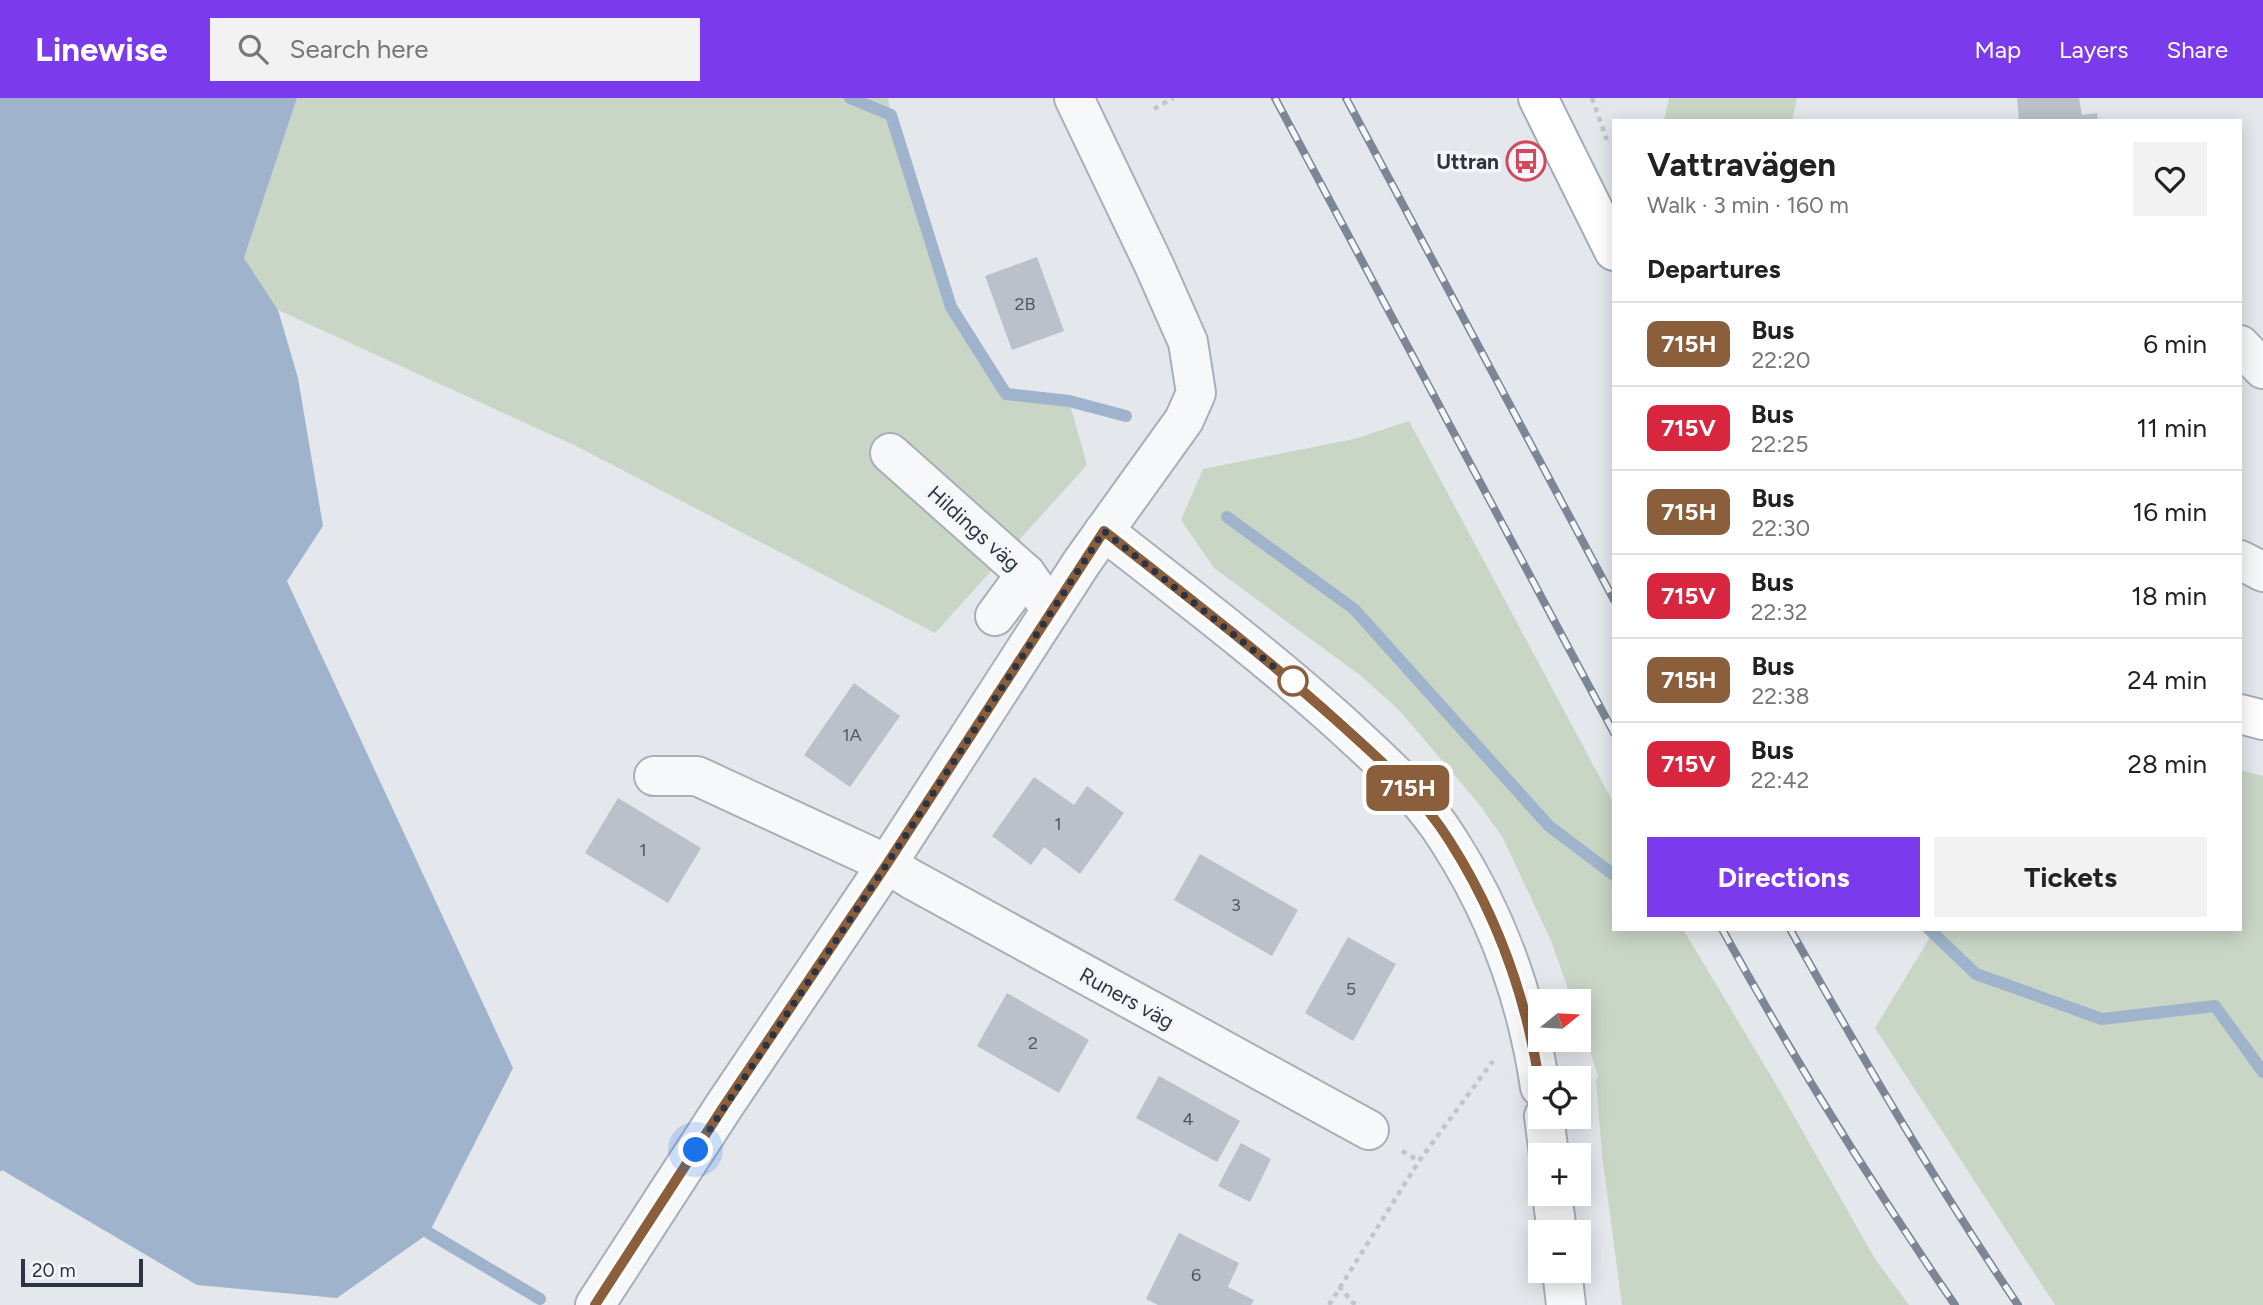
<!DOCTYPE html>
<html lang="en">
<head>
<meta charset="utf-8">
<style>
	:root { --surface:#fff; --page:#f2f2f2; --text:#222; --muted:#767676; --line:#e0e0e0; --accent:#7c3aed }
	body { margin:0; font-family:Figtree,sans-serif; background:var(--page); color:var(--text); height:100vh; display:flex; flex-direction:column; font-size:26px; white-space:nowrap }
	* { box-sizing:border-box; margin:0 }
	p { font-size:23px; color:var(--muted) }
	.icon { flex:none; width:38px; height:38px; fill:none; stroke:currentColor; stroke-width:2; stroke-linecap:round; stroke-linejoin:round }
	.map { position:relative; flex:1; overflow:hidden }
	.side { position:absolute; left:1612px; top:21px; width:630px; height:812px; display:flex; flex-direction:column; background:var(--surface); border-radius:0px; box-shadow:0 4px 18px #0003 }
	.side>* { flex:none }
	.badge { padding:0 14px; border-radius:10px; font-size:24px; line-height:46px }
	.needle { width:46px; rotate:72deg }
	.buttons { position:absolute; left:1528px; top:891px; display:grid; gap:14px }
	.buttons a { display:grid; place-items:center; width:63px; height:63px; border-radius:0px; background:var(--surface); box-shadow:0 4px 18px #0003; font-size:35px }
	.scale { position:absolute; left:21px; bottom:18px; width:122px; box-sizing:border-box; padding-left:7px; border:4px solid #2b3445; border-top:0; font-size:19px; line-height:24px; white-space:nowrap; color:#2b3445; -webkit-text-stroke:5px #f4f6f9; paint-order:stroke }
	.you { position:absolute; width:35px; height:35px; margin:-18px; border:5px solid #fff; border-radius:50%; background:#1a73e8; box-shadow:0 0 0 10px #1a73e833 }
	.map>.badge { position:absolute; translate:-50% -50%; box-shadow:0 0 0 4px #fff }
	h2 { padding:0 35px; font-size:26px; line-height:63px }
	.round { display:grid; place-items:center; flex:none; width:74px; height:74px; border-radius:0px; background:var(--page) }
	.head { display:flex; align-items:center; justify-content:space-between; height:119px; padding:0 35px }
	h1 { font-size:33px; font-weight:700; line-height:52px }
	.button { display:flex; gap:14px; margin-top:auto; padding:14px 35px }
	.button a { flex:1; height:80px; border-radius:0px; background:var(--accent); color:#fff; font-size:28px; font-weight:700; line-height:80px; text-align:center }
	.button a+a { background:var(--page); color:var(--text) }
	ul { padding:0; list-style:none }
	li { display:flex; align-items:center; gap:21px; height:84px; padding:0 35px; border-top:2px solid var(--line) }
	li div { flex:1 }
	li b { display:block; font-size:26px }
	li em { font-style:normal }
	li .badge { min-width:77px; font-weight:700; text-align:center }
	header { display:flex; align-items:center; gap:42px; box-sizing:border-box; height:98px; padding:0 35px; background:var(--accent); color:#fff }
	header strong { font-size:33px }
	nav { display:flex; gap:38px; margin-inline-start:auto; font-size:24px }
	.search { width:490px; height:63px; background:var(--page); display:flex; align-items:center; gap:18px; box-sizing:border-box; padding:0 24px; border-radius:0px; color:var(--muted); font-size:26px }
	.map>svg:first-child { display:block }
	.green { fill:#c9d6c5 }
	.water { fill:#9fb4cc }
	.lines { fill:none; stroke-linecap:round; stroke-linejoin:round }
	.stream { stroke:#9fb4cc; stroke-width:12 }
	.building { fill:#bbc0ca }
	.minor-casing { stroke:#a9aeb7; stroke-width:42 }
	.major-casing { stroke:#a3abb8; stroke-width:42 }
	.path { stroke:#c2c5cb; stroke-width:4.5; stroke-dasharray:5 5; stroke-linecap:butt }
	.minor { stroke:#f7f8fa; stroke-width:38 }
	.major { stroke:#fff; stroke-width:38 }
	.rail-casing { stroke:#7d8696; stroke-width:8 }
	.rail { stroke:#f4f6f9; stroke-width:5; stroke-dasharray:16; stroke-linecap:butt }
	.line-casing { stroke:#fff; stroke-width:16 }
	.line { stroke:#8b5e3c; stroke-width:10 }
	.walk { stroke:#2b3445; stroke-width:7; stroke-dasharray:0 12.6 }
	.stop-dot { fill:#fff; stroke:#8b5e3c; stroke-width:3.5 }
	.labels { text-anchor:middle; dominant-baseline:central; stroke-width:7; stroke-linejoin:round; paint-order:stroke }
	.number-label { font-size:18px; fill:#4f5766 }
	.poi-label { font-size:21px; font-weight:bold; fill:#2b3445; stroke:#f4f6f9; text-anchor:end }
	.street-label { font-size:21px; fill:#2b3445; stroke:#f4f6f9 }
</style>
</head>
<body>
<header>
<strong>Linewise</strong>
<div class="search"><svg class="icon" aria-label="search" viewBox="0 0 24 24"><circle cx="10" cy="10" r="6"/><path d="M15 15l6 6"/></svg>Search here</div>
<nav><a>Map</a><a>Layers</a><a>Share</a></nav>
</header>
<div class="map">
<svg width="2263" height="1207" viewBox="0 0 2263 1207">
	<rect width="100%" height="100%" fill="#e4e7ec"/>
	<g class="green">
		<polygon points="297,0 888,0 891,17 951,209 1006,296 1069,303 1087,367 935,535 578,349 278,212 244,160"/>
		<polygon points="1669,0 1797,0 1792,23 1664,23"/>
		<polygon points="1409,323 1613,704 1614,831 1683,831 1781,995 1875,1161 1909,1207 1622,1207 1602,1057 1596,982 1598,978 1579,922 1578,903 1572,903 1552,845 1503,740 1479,706 1400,613 1361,578 1214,470 1181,422 1203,371 1354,341"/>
		<polygon points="2240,672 2263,678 2263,1207 2055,1207 1875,930 1935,831 2240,831"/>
	</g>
	<polygon class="water" points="0,0 297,0 244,160 278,212 298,280 323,428 287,483 513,970 429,1135 337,1200 197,1187 2,1072 0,1074"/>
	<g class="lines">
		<g class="stream">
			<polyline points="850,0 891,17 951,209 1006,296 1069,303 1126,318"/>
			<polyline points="1227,419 1354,511 1549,728 1614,777"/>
			<polyline points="1929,831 1976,876 2102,921 2215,908 2263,974"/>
			<polyline points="429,1135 540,1201"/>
		</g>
	</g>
	<g class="building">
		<polygon points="2017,0 2079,0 2082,17 2097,15 2098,23 2019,23"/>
		<polygon points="1037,159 1064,233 1012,252 985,178"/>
		<polygon points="854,585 900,618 850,689 804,657"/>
		<polygon points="1034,679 1074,707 1087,688 1124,715 1080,776 1044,749 1031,767 992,738"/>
		<polygon points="618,700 701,750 668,805 585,755"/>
		<polygon points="1200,756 1298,812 1272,858 1174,802"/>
		<polygon points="1348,839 1396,866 1353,943 1305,915"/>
		<polygon points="1007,895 1089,942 1059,995 977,948"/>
		<polygon points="1159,978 1240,1023 1217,1064 1136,1020"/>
		<polygon points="1241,1045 1271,1061 1250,1104 1218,1088"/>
		<polygon points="1179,1135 1239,1165 1228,1189 1254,1202 1251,1207 1158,1207 1146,1201"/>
	</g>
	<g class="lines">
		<g class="minor-casing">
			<g id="minor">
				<polyline points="2240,247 2263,271"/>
				<polyline points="890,355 1026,476 1051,512"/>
				<path d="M1104 433C1183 495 1263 556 1338 623 1378 660 1420 696 1449 743 1497 818 1527 901 1540 989"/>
				<polyline points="2240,462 2263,474"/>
				<polyline points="995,518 1026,476"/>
				<polyline points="654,678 697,678 887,766 911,781 1369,1032"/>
				<polyline points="1544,1018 1549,1057"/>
				<polyline points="1552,1096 1557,1134"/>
				<polyline points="1562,1172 1566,1207"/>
				<polyline points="595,1207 724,1008 887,766 1082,464 1184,322 1196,295 1188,244 1154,167 1074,0"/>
			</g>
		</g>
		<g class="major-casing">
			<g id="major">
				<polyline points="1538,0 1614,153"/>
				<polyline points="2240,616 2263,622"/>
			</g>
		</g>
		<g class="path">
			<polyline points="1592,0 1607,42"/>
			<polyline points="1154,11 1173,0"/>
			<polyline points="1402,1053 1419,1063"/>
			<polyline points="1339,1188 1355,1207"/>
			<polyline points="1329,1207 1419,1063 1493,963"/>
		</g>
		<use href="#minor" class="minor"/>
		<use href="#major" class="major"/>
		<g class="rail-casing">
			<g id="rail">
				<polyline points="1275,0 1614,635"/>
				<polyline points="1346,0 1614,502"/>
				<path d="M1722 831C1793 960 1871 1085 1955 1207"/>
				<path d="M1790 831C1862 959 1936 1086 2018 1207"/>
			</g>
		</g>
		<use href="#rail" class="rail"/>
	</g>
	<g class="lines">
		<g class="line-casing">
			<path id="line" d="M595 1207 724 1008 887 766 1104 433C1183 495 1262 556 1337 623 1378 660 1420 696 1449 742 1497 817 1527 901 1540 989"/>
		</g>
		<use href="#line" class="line"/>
		<polyline class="walk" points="696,1052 887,766 1104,433 1298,588 1293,583"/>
	</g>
	<defs>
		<g id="bus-ring" transform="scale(2.0125)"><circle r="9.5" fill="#f4f6f9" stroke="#d1495b" stroke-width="1.5"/><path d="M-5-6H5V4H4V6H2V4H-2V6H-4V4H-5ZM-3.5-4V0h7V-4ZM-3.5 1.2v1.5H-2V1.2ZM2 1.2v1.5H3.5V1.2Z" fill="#d1495b"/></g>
	</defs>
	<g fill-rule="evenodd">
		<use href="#bus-ring" x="1526" y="63"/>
	</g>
	<circle class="stop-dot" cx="1293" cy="583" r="14"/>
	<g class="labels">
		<g class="number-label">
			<text x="1025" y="206">2B</text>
			<text x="852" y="637">1A</text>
			<text x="1058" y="726">1</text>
			<text x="643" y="752">1</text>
			<text x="1236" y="807">3</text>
			<text x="1351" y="891">5</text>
			<text x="1033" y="945">2</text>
			<text x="1188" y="1021">4</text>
			<text x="1196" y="1177">6</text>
		</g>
		<g class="poi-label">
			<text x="1499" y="63">Uttran</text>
		</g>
		<g class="street-label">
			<text transform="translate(974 430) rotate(42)">Hildings väg</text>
			<text transform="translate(1127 900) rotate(29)">Runers väg</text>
		</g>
	</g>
</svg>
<div class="buttons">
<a><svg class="needle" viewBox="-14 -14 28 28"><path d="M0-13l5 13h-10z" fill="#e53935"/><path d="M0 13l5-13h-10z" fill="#767676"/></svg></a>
<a><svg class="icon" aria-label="locate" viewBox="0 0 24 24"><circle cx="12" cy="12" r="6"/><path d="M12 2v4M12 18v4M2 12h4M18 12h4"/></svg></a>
<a>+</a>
<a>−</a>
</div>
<div class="scale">20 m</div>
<div class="you" style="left:696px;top:1052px"></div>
<b class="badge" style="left:1408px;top:690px;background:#8b5e3c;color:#fff">715H</b>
<section class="side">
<div class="head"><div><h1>Vattravägen</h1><p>Walk · 3 min · 160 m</p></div><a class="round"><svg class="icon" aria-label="heart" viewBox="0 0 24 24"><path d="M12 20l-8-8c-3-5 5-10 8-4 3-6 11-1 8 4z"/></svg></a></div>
<h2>Departures</h2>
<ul>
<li><span class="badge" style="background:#8b5e3c;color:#fff">715H</span><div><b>Bus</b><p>22:20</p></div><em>6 min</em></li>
<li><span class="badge" style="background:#d7263d;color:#fff">715V</span><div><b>Bus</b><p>22:25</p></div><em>11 min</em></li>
<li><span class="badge" style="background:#8b5e3c;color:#fff">715H</span><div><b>Bus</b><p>22:30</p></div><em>16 min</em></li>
<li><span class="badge" style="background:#d7263d;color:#fff">715V</span><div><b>Bus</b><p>22:32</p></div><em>18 min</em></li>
<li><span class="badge" style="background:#8b5e3c;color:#fff">715H</span><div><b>Bus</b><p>22:38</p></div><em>24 min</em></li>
<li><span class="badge" style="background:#d7263d;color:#fff">715V</span><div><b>Bus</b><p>22:42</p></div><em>28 min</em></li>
</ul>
<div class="button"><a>Directions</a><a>Tickets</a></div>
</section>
</div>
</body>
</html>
